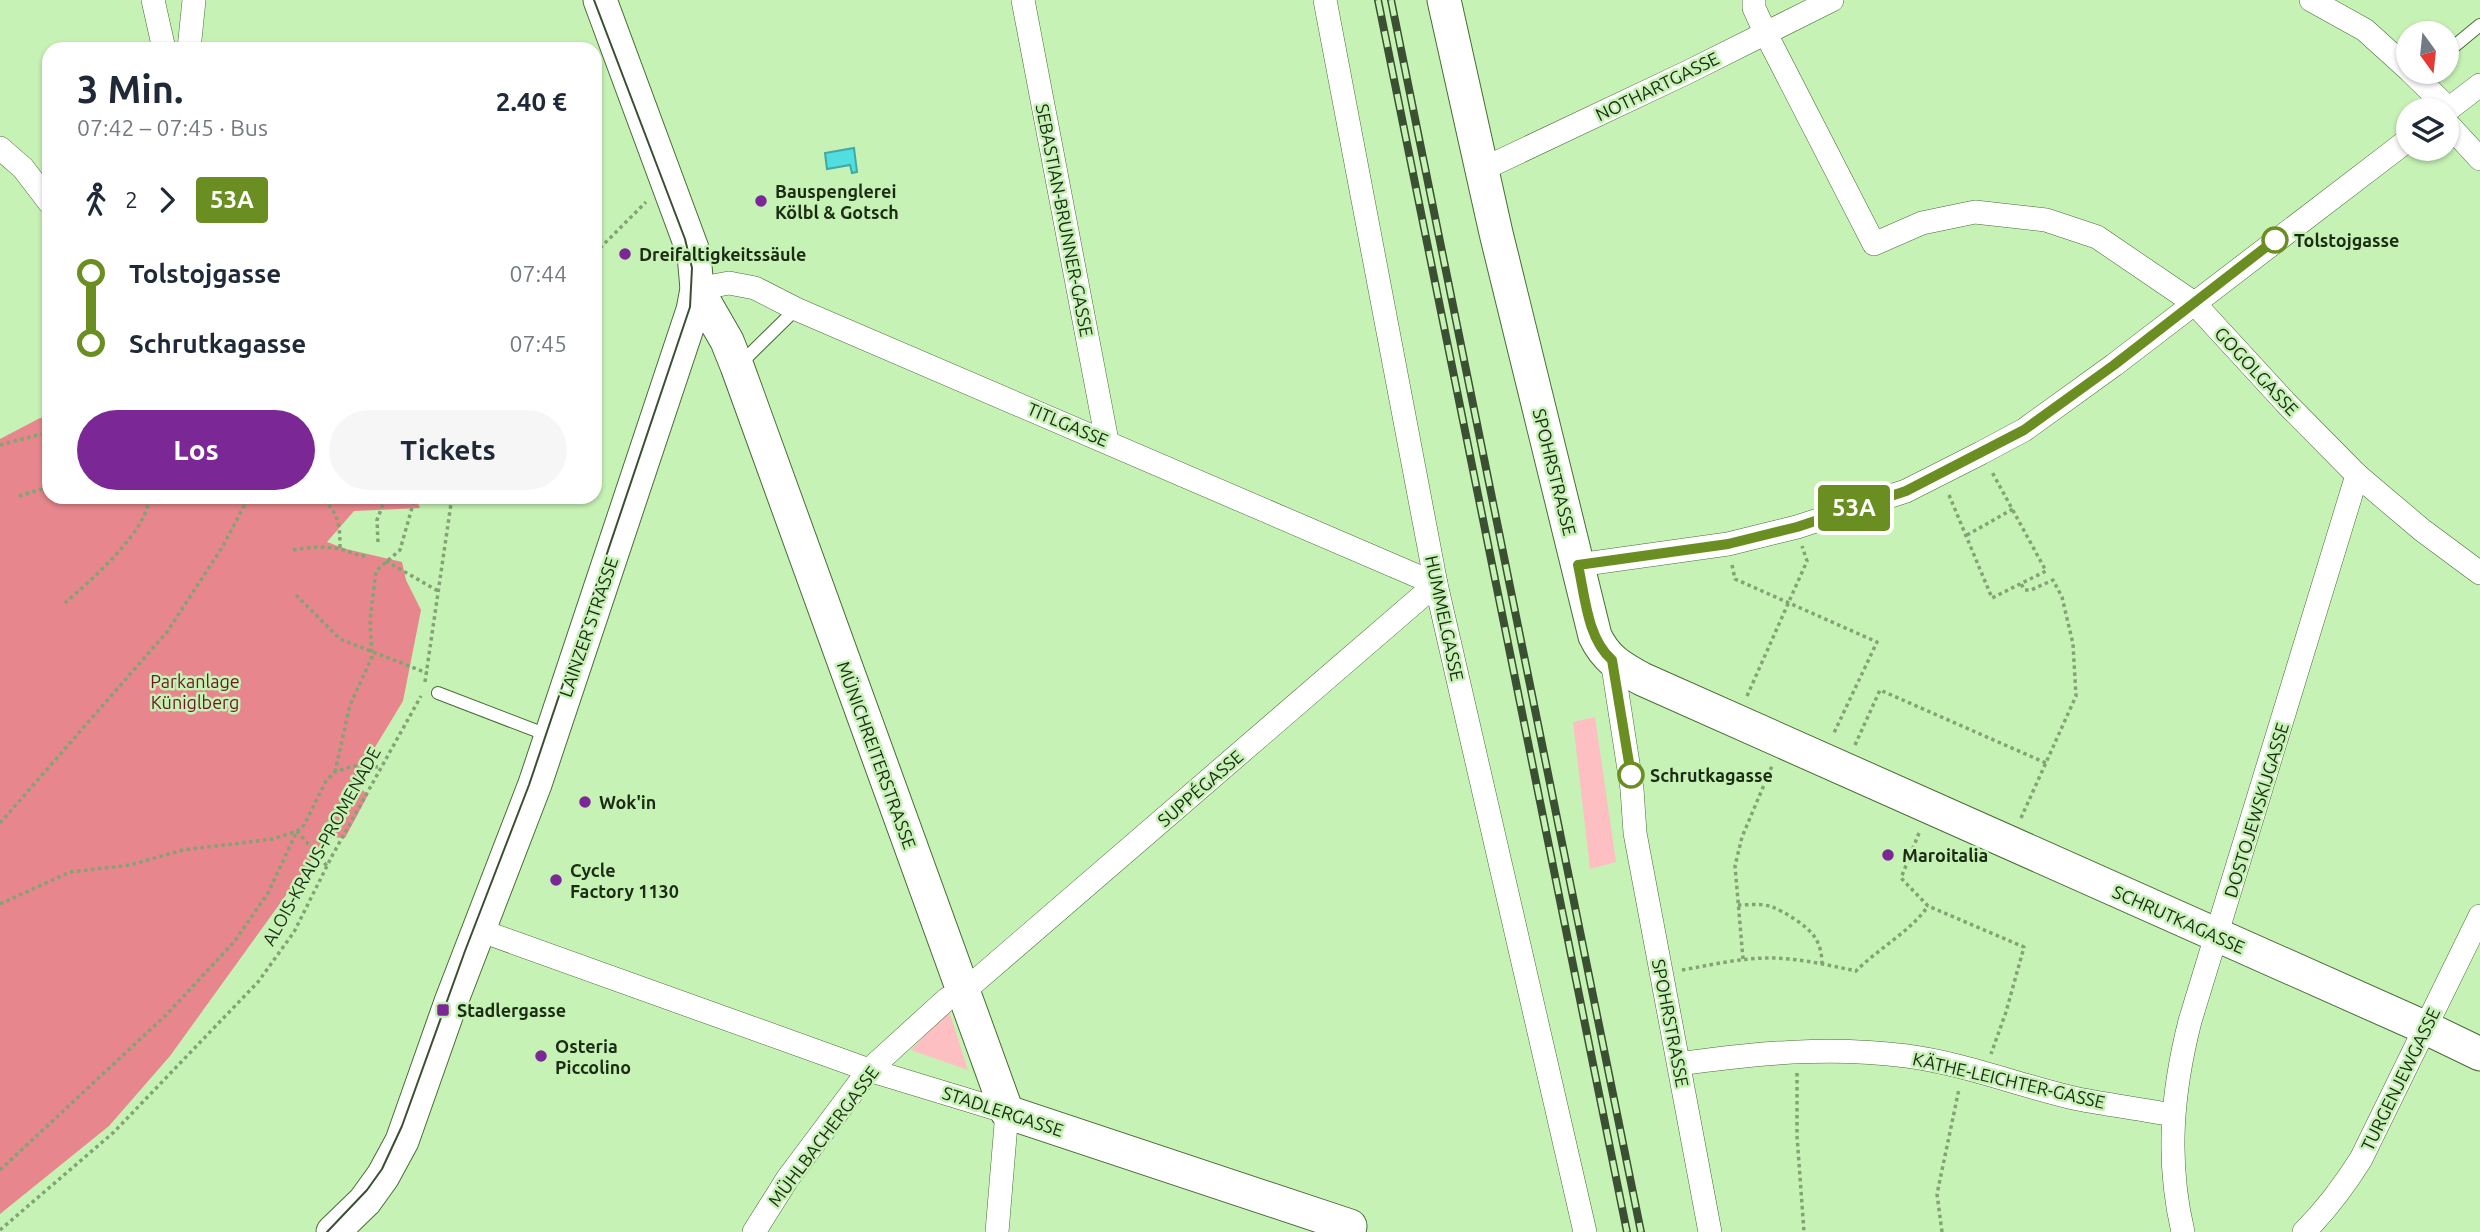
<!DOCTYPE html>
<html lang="de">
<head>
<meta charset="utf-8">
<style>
	:root { --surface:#fff; --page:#f6f6f7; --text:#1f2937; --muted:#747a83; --accent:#7b2796 }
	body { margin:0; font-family:Ubuntu,sans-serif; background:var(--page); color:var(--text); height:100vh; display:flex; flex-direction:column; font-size:26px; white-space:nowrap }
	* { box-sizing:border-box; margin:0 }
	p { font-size:23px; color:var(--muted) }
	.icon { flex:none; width:38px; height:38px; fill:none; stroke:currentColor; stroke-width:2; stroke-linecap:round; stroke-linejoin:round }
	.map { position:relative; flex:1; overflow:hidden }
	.sheet { position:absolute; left:42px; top:42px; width:560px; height:462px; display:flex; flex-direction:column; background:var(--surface); border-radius:21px; box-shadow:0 2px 5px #0004 }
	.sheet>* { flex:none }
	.badge { padding:0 14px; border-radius:5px; font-size:24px; line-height:46px }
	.needle { width:46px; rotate:165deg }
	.controls { position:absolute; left:2396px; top:21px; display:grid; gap:14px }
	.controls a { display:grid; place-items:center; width:63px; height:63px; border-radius:50%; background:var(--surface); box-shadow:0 2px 5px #0004; font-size:35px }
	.map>.badge { position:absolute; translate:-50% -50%; box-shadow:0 0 0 4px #fff }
	.legs { display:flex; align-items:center; gap:10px; height:77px; padding:0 35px; font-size:23px }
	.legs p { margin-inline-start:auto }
	.headline { display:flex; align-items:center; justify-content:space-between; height:119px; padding:0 35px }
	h1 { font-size:38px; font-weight:700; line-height:52px }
	.cta { display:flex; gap:14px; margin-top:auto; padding:14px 35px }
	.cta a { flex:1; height:80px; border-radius:42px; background:var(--accent); color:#fff; font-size:28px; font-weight:700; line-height:80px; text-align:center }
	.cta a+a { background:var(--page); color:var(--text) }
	ul { padding:0 35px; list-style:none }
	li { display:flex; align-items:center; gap:24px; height:70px; font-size:26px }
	li i { display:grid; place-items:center; width:10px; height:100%; margin:0 9px; background:currentColor }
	li i::after { content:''; width:18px; height:18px; margin:-9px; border:5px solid; border-radius:50%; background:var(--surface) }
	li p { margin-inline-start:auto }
	li:first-child i { background:linear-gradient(#0000 50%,currentColor 0) }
	li:last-child i { background:linear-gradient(currentColor 50%,#0000 0) }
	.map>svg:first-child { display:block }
	.green { fill:#fdbfc1 }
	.forest { fill:#e7868c }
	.water { fill:#51dee0; stroke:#41a8a3; stroke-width:2 }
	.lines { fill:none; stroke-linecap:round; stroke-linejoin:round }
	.lane-casing { stroke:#486d36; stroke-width:14 }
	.street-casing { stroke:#486d36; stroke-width:24 }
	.secondary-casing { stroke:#486d36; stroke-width:35 }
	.path { stroke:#83a375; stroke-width:3.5; stroke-dasharray:3.5 3.5; stroke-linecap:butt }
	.lane { stroke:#fff; stroke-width:12 }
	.street { stroke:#fff; stroke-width:23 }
	.secondary { stroke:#fff; stroke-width:33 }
	.tram { stroke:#3b5032; stroke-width:2 }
	.rail-casing { stroke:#3b5032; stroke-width:8 }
	.rail { stroke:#c7f2b5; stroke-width:5; stroke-dasharray:16; stroke-linecap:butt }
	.line-1-casing { stroke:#fff; stroke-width:16 }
	.line-1 { stroke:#6b8e23; stroke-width:10 }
	.poi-dot { fill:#7b2796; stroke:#c7f2b5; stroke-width:2.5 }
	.stop-1-dot { fill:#fff; stroke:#6b8e23; stroke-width:3.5 }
	.labels { text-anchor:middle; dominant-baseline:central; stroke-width:5; stroke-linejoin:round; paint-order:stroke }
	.street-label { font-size:18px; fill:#1b2b14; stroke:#c7f2b5 }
	.poi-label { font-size:18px; font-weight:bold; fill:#1b2b14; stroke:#c7f2b5; text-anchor:start }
	.stop-label { font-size:18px; font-weight:bold; fill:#1b2b14; stroke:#c7f2b5; text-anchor:start }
	.park-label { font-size:18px; fill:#6d1625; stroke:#c7f2b5 }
</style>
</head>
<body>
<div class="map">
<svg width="2480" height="1232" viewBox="0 0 2480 1232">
	<rect width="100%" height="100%" fill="#c7f2b5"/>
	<g class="green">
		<polygon points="1595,717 1616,862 1590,869 1573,722"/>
		<polygon points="947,1013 950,1014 968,1070 911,1050"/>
	</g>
	<polygon class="forest" points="40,418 49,418 49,497 416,497 420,508 354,511 327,542 346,549 402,562 406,580 421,610 403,701 354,782 368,795 345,838 328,837 170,1056 109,1126 0,1214 0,439"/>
	<polygon class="water" points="854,148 857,172 852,173 850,165 827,169 825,153"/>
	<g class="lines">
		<g class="lane-casing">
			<g id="lane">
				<polyline points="2446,53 2480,25"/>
				<polyline points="740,364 796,309"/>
				<polyline points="438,693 550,736"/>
			</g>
		</g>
		<g class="street-casing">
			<g id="street">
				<polyline points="153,0 164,49"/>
				<polyline points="1023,0 1107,441"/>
				<polyline points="1325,0 1436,584 1585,1232"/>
				<polyline points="1754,0 1754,8 1765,32 1874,244 1922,223 1975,212 2046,220 2097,237 2194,303 2285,402 2357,475 2422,530 2480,573"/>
				<polyline points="2311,0 2365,30 2408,69"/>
				<polyline points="189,49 194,0"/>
				<polyline points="2411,72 2449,109"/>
				<polyline points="2446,111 2480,85"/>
				<polyline points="2446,122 2480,159"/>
				<polyline points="0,148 23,168 49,202"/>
				<polyline points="1481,170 1688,72 1832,0"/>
				<polyline points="697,289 729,283 755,288 796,309 1436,584 963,992 947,999 869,1070 788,1178 754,1232"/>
				<polyline points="1578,565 1728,544 1797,527 1906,491 1981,453 2024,430 2114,365 2408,140"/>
				<polyline points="1612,660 1632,789 1635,833 1710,1232"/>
				<polyline points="479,930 869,1070 1007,1112 997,1232"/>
				<path d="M1679 1064C1755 1053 1830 1046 1907 1056 1966 1064 2020 1086 2078 1099 2109 1105 2141 1109 2172 1115"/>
				<path d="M2183 1232C2166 1160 2172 1092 2190 1021L2357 475"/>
				<path d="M2304 1232C2326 1210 2344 1186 2361 1159L2480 916"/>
			</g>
		</g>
		<g class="secondary-casing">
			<g id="secondary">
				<path d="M1444 0 1496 233 1595 636C1606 659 1620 667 1642 679L2426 1028 2480 1054"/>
				<polyline points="697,289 727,341 737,366 1007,1112 1350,1226 1349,1232"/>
				<polyline points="333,1232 365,1201 383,1176 402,1141 451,1002 535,784 693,310 697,289 694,254 600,0"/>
			</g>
		</g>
		<g class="path">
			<polyline points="595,253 646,202"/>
			<polyline points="0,445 49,432"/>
			<polyline points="1949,495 1992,598 2046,571 1992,472"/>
			<polyline points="19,496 49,487"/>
			<path d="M317 497C339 508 340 526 340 549"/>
			<polyline points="245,504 250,497"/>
			<polyline points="1967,535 2013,509"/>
			<polyline points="378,542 377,520 386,497"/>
			<path d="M293 550C309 547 324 546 340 549 350 551 358 557 368 556"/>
			<polyline points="386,561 438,591"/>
			<polyline points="1732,565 1735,579 1877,642 1833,735"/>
			<polyline points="296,595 340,639 427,673"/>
			<path d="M65 603C89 582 149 530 149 497"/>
			<polyline points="425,682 452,497"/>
			<polyline points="1747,696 1807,561 1802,546"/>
			<polyline points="1855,745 1880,690 2046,763"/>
			<polyline points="335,772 350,705 372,657 370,620 376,571 400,550 415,497"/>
			<polyline points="2021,818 2076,696 2073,644 2062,597 2053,580 2031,590 2025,590 2021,584"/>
			<polyline points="0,823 167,632 223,546 245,504 243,497"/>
			<polyline points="1919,833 1901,878 1928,906 2024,947 2006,1012 1991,1054"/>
			<polyline points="0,904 70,872 130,865 183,850 273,839 297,831 304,825 326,781 335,772 353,766 381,767"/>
			<path d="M1738 905C1749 905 1761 903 1772 907 1785 912 1806 925 1814 936 1820 944 1822 955 1822 964"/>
			<polyline points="1743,959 1735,866 1742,837 1772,766"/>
			<path d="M1682 970C1711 965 1740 958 1769 958 1798 958 1828 965 1856 971 1879 948 1911 931 1928 906"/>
			<polyline points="1797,1073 1797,1136 1804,1232"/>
			<polyline points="0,1170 167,1014 234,942 268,893 297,831 327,866"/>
			<polyline points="0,1230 114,1132 258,982 294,932 332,856 421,696"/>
			<polyline points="1942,1232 1937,1194 1959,1089"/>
		</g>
		<use href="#lane" class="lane"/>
		<use href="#street" class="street"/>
		<use href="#secondary" class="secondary"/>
		<polyline class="tram" points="327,1232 367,1190 382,1169 402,1126 465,951 529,785 690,307 692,268 685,239 594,0"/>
		<g class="rail-casing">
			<g id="rail">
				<polyline points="1378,0 1627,1232"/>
				<polyline points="1391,0 1641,1232"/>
			</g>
		</g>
		<use href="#rail" class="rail"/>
	</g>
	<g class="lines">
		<g class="line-1-casing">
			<path id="line-1" d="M1631 775 1612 660C1587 638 1585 596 1578 565L1728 544 1797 527 1906 491 2024 430 2114 365 2275 240"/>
		</g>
		<use href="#line-1" class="line-1"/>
	</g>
	<g class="poi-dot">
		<circle cx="761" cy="201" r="7"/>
		<circle cx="625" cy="254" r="7"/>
		<circle cx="585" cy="802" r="7"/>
		<circle cx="1888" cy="855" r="7"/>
		<circle cx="556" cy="880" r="7"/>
		<rect x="436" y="1003" width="14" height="14" rx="3.5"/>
		<circle cx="541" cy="1056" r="7"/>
	</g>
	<g class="stop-1-dot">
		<circle cx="2275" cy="240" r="12"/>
		<circle cx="1631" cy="775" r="12"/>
	</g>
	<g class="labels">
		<g class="street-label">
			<text transform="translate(1657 86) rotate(-26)">NOTHARTGASSE</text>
			<text transform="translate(1065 220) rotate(79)">SEBASTIAN-BRUNNER-GASSE</text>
			<text transform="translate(2257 371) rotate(47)">GOGOLGASSE</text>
			<text transform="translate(1068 424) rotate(23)">TITLGASSE</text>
			<text transform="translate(1555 472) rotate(76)">SPOHRSTRASSE</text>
			<text transform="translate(1445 618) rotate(78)">HUMMELGASSE</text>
			<text transform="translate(588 627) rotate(-71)">LAINZER STRASSE</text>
			<text transform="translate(877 755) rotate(70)">MÜNICHREITERSTRASSE</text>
			<text transform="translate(1200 788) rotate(-41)">SUPPÉGASSE</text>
			<text transform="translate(2256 810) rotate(-73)">DOSTOJEWSKIJGASSE</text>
			<text transform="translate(321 846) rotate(-61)">ALOIS-KRAUS-PROMENADE</text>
			<text transform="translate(2179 919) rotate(24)">SCHRUTKAGASSE</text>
			<text transform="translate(1671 1023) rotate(79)">SPOHRSTRASSE</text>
			<text transform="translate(2400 1079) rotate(-64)">TURGENJEWGASSE</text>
			<text transform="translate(2009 1080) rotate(13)">KÄTHE-LEICHTER-GASSE</text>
			<text transform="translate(1003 1111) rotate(18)">STADLERGASSE</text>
			<text transform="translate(823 1136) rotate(-53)">MÜHLBACHERGASSE</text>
		</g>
		<g class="poi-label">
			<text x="775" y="191">Bauspenglerei<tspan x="775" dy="21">Kölbl &amp; Gotsch</tspan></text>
			<text x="639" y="254">Dreifaltigkeitssäule</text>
			<text x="599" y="802">Wok'in</text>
			<text x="1902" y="855">Maroitalia</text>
			<text x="570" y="870">Cycle<tspan x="570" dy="21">Factory 1130</tspan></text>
			<text x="457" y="1010">Stadlergasse</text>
			<text x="555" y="1046">Osteria<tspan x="555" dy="21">Piccolino</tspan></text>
		</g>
		<g class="stop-label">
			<text x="2294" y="240">Tolstojgasse</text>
			<text x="1650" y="775">Schrutkagasse</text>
		</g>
		<g class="park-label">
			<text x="195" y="681">Parkanlage<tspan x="195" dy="21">Küniglberg</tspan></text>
		</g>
	</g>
</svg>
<div class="controls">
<a><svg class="needle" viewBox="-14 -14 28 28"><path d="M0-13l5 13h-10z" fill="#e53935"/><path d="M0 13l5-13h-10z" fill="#747a83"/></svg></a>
<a><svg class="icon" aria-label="layers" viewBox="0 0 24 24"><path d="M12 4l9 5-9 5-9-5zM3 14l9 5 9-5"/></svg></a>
</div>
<b class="badge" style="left:1854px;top:508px;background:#6b8e23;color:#fff">53A</b>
<section class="sheet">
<div class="headline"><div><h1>3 Min.</h1><p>07:42 – 07:45 · Bus</p></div><b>2.40 €</b></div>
<div class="legs"><svg class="icon" aria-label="walk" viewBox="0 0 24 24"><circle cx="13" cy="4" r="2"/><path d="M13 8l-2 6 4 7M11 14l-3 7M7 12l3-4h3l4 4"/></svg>2<svg class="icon" aria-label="forward" viewBox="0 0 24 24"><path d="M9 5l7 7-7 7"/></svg><b class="badge" style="background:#6b8e23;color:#fff">53A</b></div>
<ul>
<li><i style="color:#6b8e23"></i><b>Tolstojgasse</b><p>07:44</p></li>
<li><i style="color:#6b8e23"></i><b>Schrutkagasse</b><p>07:45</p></li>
</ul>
<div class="cta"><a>Los</a><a>Tickets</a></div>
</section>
</div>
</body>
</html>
